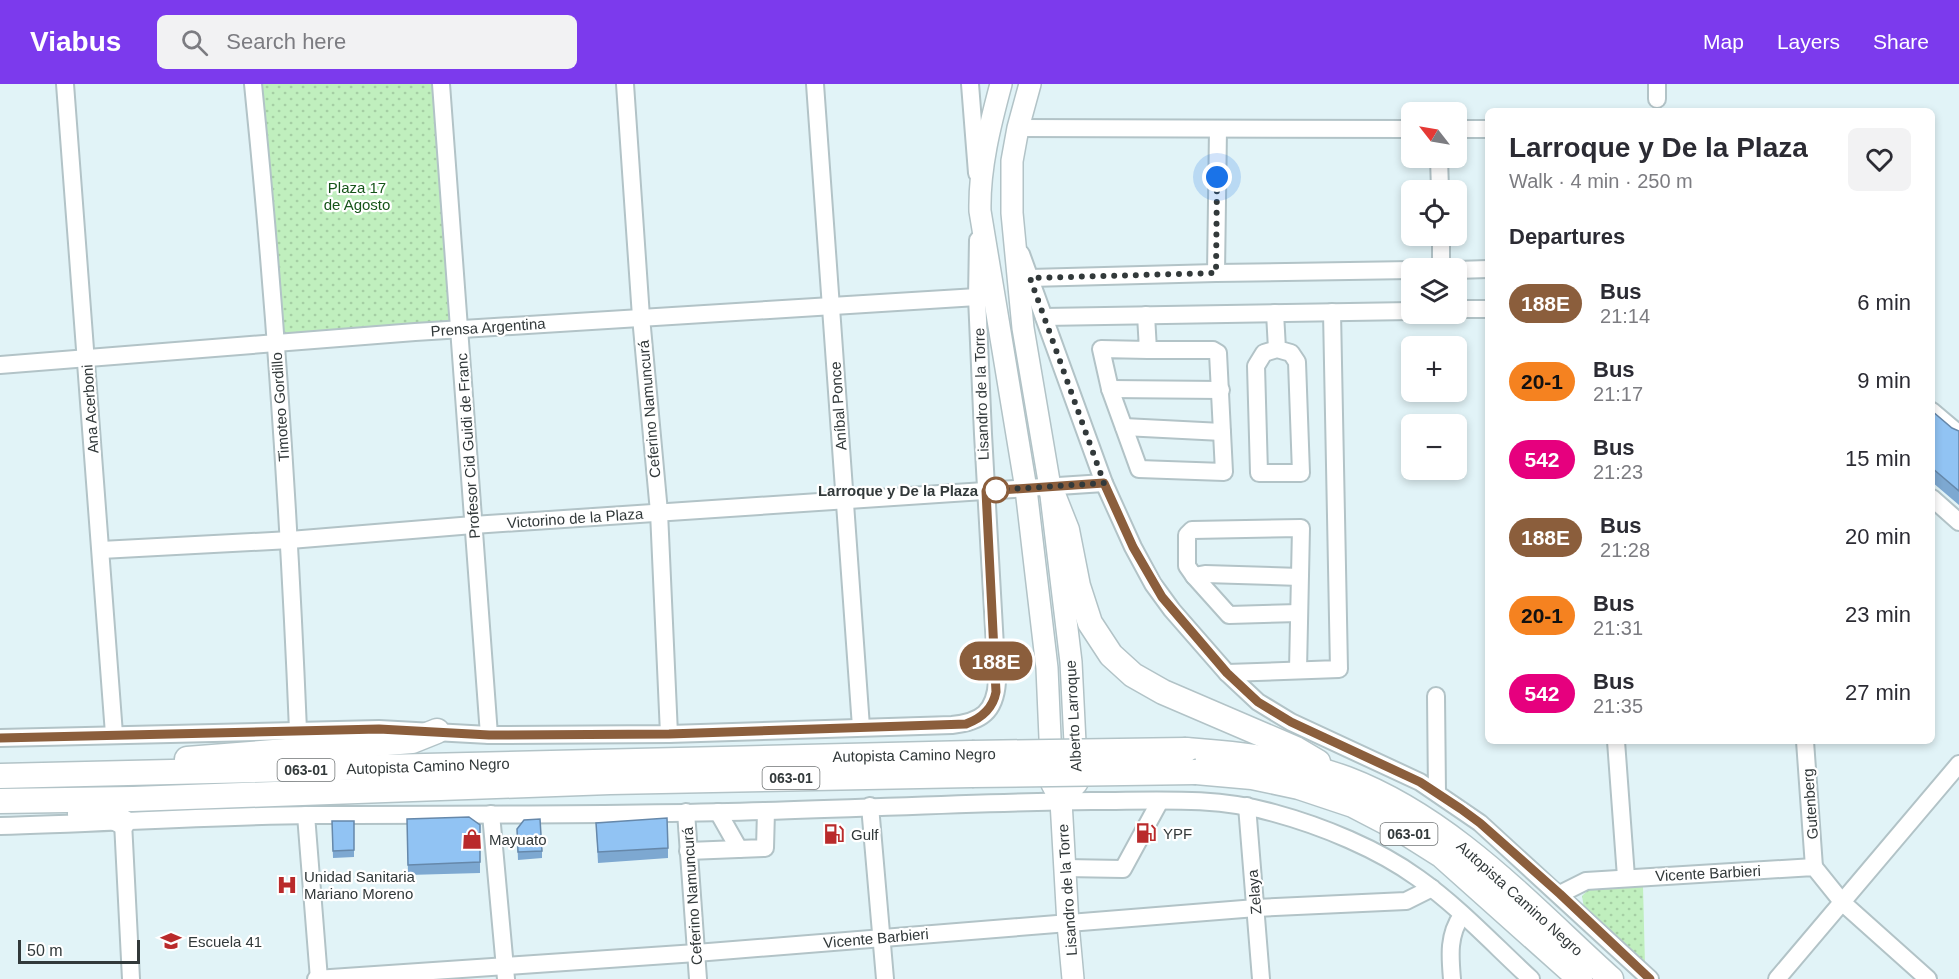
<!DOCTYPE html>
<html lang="en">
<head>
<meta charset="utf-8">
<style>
	:root { --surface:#fff; --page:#f2f2f3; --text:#2b2b33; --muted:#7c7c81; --accent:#7c3aed }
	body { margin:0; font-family:Arial,sans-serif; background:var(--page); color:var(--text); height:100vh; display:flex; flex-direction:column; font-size:22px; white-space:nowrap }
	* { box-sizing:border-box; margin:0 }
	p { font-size:20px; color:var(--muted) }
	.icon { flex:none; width:33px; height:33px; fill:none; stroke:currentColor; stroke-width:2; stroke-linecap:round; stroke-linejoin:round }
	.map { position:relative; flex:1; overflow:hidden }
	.sheet { position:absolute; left:1485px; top:24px; width:450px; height:636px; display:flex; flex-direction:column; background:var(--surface); border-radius:9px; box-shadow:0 3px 9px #0003 }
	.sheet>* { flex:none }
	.badge { padding:0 12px; border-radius:20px; font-size:21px; line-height:39px }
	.needle { width:39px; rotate:301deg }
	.tools { position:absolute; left:1401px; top:18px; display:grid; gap:12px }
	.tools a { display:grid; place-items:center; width:66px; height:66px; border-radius:9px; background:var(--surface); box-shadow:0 3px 9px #0003; font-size:30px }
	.scale { position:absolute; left:18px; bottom:15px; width:122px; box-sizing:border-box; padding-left:6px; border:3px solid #32393a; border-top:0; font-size:16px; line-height:21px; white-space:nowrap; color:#32393a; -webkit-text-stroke:4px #fff; paint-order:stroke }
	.you { position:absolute; width:30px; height:30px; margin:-15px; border:4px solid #fff; border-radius:50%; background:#1a73e8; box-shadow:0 0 0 9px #1a73e833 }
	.map>.badge { position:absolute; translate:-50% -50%; box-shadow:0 0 0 3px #fff }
	h2 { padding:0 24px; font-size:22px; line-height:54px }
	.round { display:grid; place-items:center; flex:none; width:63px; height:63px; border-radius:9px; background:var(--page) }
	.overview { display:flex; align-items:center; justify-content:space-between; height:102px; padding:0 24px }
	h1 { font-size:28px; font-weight:800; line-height:45px }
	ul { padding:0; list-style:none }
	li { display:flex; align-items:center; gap:18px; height:78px; padding:0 24px }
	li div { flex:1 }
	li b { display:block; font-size:22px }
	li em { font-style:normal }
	li .badge { min-width:66px; font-weight:700; text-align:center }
	header { display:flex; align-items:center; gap:36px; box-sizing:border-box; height:84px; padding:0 30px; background:var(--accent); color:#fff }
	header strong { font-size:28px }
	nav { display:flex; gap:33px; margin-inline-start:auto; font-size:21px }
	.search { width:420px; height:54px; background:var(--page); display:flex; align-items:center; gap:15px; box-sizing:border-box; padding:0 21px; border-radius:9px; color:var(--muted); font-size:22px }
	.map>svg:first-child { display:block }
	.grass { fill:url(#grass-dots) }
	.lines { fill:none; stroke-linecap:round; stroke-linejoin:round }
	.minor-casing { stroke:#b2c3c7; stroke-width:20 }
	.major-casing { stroke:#b2c3c7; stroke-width:24 }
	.highway-casing { stroke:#b2c3c7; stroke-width:27 }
	.minor { stroke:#fff; stroke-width:16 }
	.major { stroke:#fff; stroke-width:21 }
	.highway { stroke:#fff; stroke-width:24 }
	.highway-bridge-casing { stroke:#b2c3c7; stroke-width:27; stroke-linecap:butt }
	.highway-bridge { stroke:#fff; stroke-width:24 }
	.wall { fill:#7da8d1 }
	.building { fill:#91c3f3; stroke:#68a; stroke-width:1.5 }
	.line-casing { stroke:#fff; stroke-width:14 }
	.line { stroke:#8b5e3c; stroke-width:9 }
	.walk { stroke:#32393a; stroke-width:6; stroke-dasharray:0 10.8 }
	.stop-dot { fill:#fff; stroke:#8b5e3c; stroke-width:3 }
	.labels { text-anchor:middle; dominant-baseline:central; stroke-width:4.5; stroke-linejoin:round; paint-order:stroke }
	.shield { fill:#fff; stroke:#707475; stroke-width:1.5 }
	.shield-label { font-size:14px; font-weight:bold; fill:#32393a }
	.park-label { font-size:15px; fill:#17551a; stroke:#fff }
	.street-label { font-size:15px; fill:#32393a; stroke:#fff }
	.stop-label { font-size:15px; font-weight:bold; fill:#32393a; stroke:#fff; text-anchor:end }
	.poi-label { font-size:15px; fill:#32393a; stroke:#fff; text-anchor:start }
</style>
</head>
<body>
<header>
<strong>Viabus</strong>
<div class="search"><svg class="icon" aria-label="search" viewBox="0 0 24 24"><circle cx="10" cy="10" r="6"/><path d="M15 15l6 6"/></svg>Search here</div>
<nav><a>Map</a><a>Layers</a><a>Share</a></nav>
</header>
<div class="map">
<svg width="1959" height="895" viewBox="0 0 1959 895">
	<defs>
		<pattern id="grass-dots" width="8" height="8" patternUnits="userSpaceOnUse" patternTransform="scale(1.5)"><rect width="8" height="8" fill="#c0efbe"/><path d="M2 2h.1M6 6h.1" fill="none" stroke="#a5cea4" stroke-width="1.8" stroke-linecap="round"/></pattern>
	</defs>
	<rect width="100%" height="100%" fill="#e1f3f7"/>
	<g class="grass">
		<polygon points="253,0 441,0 459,245 275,258"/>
		<polygon points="1643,802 1645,881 1584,824 1582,812 1590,804"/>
	</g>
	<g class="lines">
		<g class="minor-casing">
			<g id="minor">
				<polyline points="65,0 114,650"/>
				<path d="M253 0C275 215 289 430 298 646"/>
				<polyline points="441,0 489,651"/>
				<polyline points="625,0 641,233 659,428 669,650"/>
				<polyline points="815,0 861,643"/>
				<polyline points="970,0 977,89"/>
				<polyline points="1657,0 1657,15"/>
				<polyline points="1018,44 1412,45"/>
				<polyline points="1456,45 1488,45"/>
				<polyline points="1439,74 1440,106"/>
				<polyline points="1441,152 1441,184"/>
				<polyline points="1021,170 1104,399 1133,463 1153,500 1172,526 1227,589 1258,618 1291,638 1420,698 1480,739 1650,895"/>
				<polyline points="1456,186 1488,185"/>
				<polyline points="1216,189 1218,45"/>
				<polyline points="1030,194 1216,189 1412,186"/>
				<polyline points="1456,225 1488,225"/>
				<polyline points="1275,229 1277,265 1264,269 1256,282 1259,389 1301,389 1297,278 1291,269 1277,265"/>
				<polyline points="1146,231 1148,266 1101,265 1110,305 1139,385 1224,388 1218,269 1213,266 1148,266"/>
				<polyline points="1044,233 1412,227"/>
				<polyline points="0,281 415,248 977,213"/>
				<polyline points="1110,305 1221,306"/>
				<polyline points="1932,327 1959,350"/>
				<polyline points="1124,343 1222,348"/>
				<polyline points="1932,414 1959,438"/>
				<polyline points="101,466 290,456 473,441 1104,399"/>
				<polyline points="1194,492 1229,531 1299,529"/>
				<polyline points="1298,586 1301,444 1192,446 1187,451 1187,482 1194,492 1205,490 1300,493"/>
				<polyline points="1227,589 1339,585 1332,228"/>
				<polyline points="1436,612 1437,709"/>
				<path d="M0 654 379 645 489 651 669 650 952 641C981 638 995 628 997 598L983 350 977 213 978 156"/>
				<polyline points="1616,657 1626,793"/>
				<polyline points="1805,657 1814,783"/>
				<polyline points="870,722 885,895"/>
				<polyline points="1247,722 1261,895"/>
				<polyline points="686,728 698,895"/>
				<polyline points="718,728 739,765"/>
				<polyline points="491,730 506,895"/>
				<polyline points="306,731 319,895"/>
				<polyline points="123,738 131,895"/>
				<path d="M0 742C103 739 207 732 311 731 462 730 614 732 765 727 874 724 983 718 1092 717 1153 717 1214 712 1274 729 1322 742 1378 765 1418 794 1459 823 1494 861 1531 895"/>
				<polyline points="688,767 765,764 766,727"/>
				<polyline points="1065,784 1123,785 1160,717"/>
				<polyline points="1560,810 1586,797 1814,783 1843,819 1928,895"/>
				<polyline points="316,895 696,869 1256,824 1406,817 1432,804"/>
				<path d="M1452 895C1450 872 1448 851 1462 831"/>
				<polyline points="1777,895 1959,680"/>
			</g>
		</g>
		<g class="major-casing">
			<g id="major">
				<path d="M1001 0C990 41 979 84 980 127L1026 405 1047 584 1052 700 1061 717 1068 840 1073 895"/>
				<polyline points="1030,0 1018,44 1012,77 1012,129 1023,244 1050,403 1071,578 1077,699 1061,717"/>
			</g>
		</g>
		<g class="highway-casing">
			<g id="highway">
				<polyline points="1050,403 1067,446 1078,502 1090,539 1111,571 1133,591 1163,608 1296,665 1318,678"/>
				<path d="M1186 666C1240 670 1296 676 1347 695 1452 735 1530 822 1611 895"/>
				<polyline points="187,675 412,657 437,647"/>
				<polyline points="1196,688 1252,693 1299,703 1353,721 1403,747 1441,771 1580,895"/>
				<polyline points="0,692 972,669"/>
				<polyline points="0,717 133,715 610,698 972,691"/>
				<polyline points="80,730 108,730 123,738"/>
			</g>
		</g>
		<use href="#minor" class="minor"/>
		<use href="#major" class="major"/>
		<use href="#highway" class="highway"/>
		<g class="highway-bridge-casing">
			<g id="highway-bridge">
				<polyline points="972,669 1186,666"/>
				<polyline points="972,691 1196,688"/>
			</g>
		</g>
		<use href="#highway-bridge" class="highway-bridge"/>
	</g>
	<g class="wall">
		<polygon points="1932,327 1952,344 1959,347 1959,421 1932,398"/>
		<polygon points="407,735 480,741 480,789 408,791"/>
		<polygon points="332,737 354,737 354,773 333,774"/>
		<polygon points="596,739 668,764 668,774 598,779"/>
		<polygon points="517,745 542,767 542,774 518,776"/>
	</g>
	<g class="building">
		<polygon points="1932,327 1952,344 1959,347 1959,407 1932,384"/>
		<polygon points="469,733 480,741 480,778 408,781 407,735"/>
		<polygon points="667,734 668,764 598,768 596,739"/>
		<polygon points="540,735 542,767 518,768 517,745 524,736"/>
		<polygon points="332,737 354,737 354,766 333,767"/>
	</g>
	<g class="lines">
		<g class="line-casing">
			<path id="line" d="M0 654 379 645 489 651 669 650 966 640C982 634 993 624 996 608L986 407 1104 399 1133 463 1162 513 1227 589 1258 618 1291 638 1420 698 1461 725 1480 739 1560 810 1650 895"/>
		</g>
		<use href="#line" class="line"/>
		<polyline class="walk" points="996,406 1104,399 1030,194 1216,189 1217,93"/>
	</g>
	<defs>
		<g id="fuel-bare" transform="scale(1.62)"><path d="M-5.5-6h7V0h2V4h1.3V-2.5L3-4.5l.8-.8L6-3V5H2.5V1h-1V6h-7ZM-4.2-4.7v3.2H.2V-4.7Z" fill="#b92a2b" stroke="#fff" stroke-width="2.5" paint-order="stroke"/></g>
		<g id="shop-bare" transform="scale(1.62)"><path d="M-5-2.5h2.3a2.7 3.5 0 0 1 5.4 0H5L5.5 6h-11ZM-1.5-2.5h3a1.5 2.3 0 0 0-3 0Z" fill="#b92a2b" stroke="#fff" stroke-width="2.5" paint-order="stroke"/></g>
		<g id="hospital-bare" transform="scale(1.62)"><path d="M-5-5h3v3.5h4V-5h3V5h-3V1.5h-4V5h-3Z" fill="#b92a2b" stroke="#fff" stroke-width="2.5" paint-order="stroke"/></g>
		<g id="school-bare" transform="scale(1.62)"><path d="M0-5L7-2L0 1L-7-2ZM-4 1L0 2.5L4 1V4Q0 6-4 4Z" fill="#b92a2b" stroke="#fff" stroke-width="2.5" paint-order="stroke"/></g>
	</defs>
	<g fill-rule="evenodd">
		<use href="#fuel-bare" x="1146" y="749"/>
		<use href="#fuel-bare" x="834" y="750"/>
		<use href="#shop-bare" x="472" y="755"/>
		<use href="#hospital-bare" x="287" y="801"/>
		<use href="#school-bare" x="171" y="857"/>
	</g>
	<circle class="stop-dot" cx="996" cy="406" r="12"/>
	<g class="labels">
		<g class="shield">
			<rect x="277.5" y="675" width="57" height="22" rx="4.5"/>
			<rect x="762.5" y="683" width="57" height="22" rx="4.5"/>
			<rect x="1380.5" y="739" width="57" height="22" rx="4.5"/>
		</g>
		<g class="shield-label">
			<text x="306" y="686">063-01</text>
			<text x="791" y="694">063-01</text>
			<text x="1409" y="750">063-01</text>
		</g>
		<g class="park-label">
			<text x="357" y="103">Plaza 17<tspan x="357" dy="17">de Agosto</tspan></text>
		</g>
		<g class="street-label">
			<text transform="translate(488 243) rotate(-4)">Prensa Argentina</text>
			<text transform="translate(981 310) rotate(-92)">Lisandro de la Torre</text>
			<text transform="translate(838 322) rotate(-94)">Aníbal Ponce</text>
			<text transform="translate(280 323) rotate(-94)">Timoteo Gordillo</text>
			<text transform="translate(90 325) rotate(-94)">Ana Acerboni</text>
			<text transform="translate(649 325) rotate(-95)">Ceferino Namuncurá</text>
			<text transform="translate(468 362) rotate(-94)">Profesor Cid Guidi de Franc</text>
			<text transform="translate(575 434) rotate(-4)">Victorino de la Plaza</text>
			<text transform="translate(1073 632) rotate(-93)">Alberto Larroque</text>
			<text transform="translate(914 671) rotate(-1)">Autopista Camino Negro</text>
			<text transform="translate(428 682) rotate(-2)">Autopista Camino Negro</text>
			<text transform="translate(1810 720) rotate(-94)">Gutenberg</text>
			<text transform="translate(1708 789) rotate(-3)">Vicente Barbieri</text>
			<text transform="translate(1067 806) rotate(-94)">Lisandro de la Torre</text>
			<text transform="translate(1254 808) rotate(-95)">Zelaya</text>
			<text transform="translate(692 812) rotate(-94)">Ceferino Namuncurá</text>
			<text transform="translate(1520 814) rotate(42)">Autopista Camino Negro</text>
			<text transform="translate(876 854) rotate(-5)">Vicente Barbieri</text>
		</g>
		<g class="stop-label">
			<text x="978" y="406">Larroque y De la Plaza</text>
		</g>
		<g class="poi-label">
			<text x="1163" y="749">YPF</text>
			<text x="851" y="750">Gulf</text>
			<text x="489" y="755">Mayuato</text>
			<text x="304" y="792">Unidad Sanitaria<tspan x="304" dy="17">Mariano Moreno</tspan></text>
			<text x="188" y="857">Escuela 41</text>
		</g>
	</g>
</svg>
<div class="tools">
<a><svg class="needle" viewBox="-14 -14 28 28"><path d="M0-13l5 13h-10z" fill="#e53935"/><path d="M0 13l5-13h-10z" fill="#7c7c81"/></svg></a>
<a><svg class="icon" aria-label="locate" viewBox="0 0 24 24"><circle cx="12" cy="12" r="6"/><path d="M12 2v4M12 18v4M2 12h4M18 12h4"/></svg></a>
<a><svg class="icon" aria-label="layers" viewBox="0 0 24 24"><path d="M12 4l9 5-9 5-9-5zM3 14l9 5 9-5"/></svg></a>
<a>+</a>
<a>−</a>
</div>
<div class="scale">50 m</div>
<div class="you" style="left:1217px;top:93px"></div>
<b class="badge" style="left:996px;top:577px;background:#8b5e3c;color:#fff">188E</b>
<section class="sheet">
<div class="overview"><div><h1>Larroque y De la Plaza</h1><p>Walk · 4 min · 250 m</p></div><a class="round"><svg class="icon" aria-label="heart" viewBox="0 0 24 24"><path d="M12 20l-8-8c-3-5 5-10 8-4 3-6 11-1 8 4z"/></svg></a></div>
<h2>Departures</h2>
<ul>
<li><span class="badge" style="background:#8b5e3c;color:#fff">188E</span><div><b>Bus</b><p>21:14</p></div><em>6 min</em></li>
<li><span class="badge" style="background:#f58220;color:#111">20-1</span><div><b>Bus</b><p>21:17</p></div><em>9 min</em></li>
<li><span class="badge" style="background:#e6007e;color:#fff">542</span><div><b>Bus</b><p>21:23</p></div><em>15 min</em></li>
<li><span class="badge" style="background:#8b5e3c;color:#fff">188E</span><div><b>Bus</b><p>21:28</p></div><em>20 min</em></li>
<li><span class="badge" style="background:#f58220;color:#111">20-1</span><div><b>Bus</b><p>21:31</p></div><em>23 min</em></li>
<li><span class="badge" style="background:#e6007e;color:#fff">542</span><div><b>Bus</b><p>21:35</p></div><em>27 min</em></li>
</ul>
</section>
</div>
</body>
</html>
